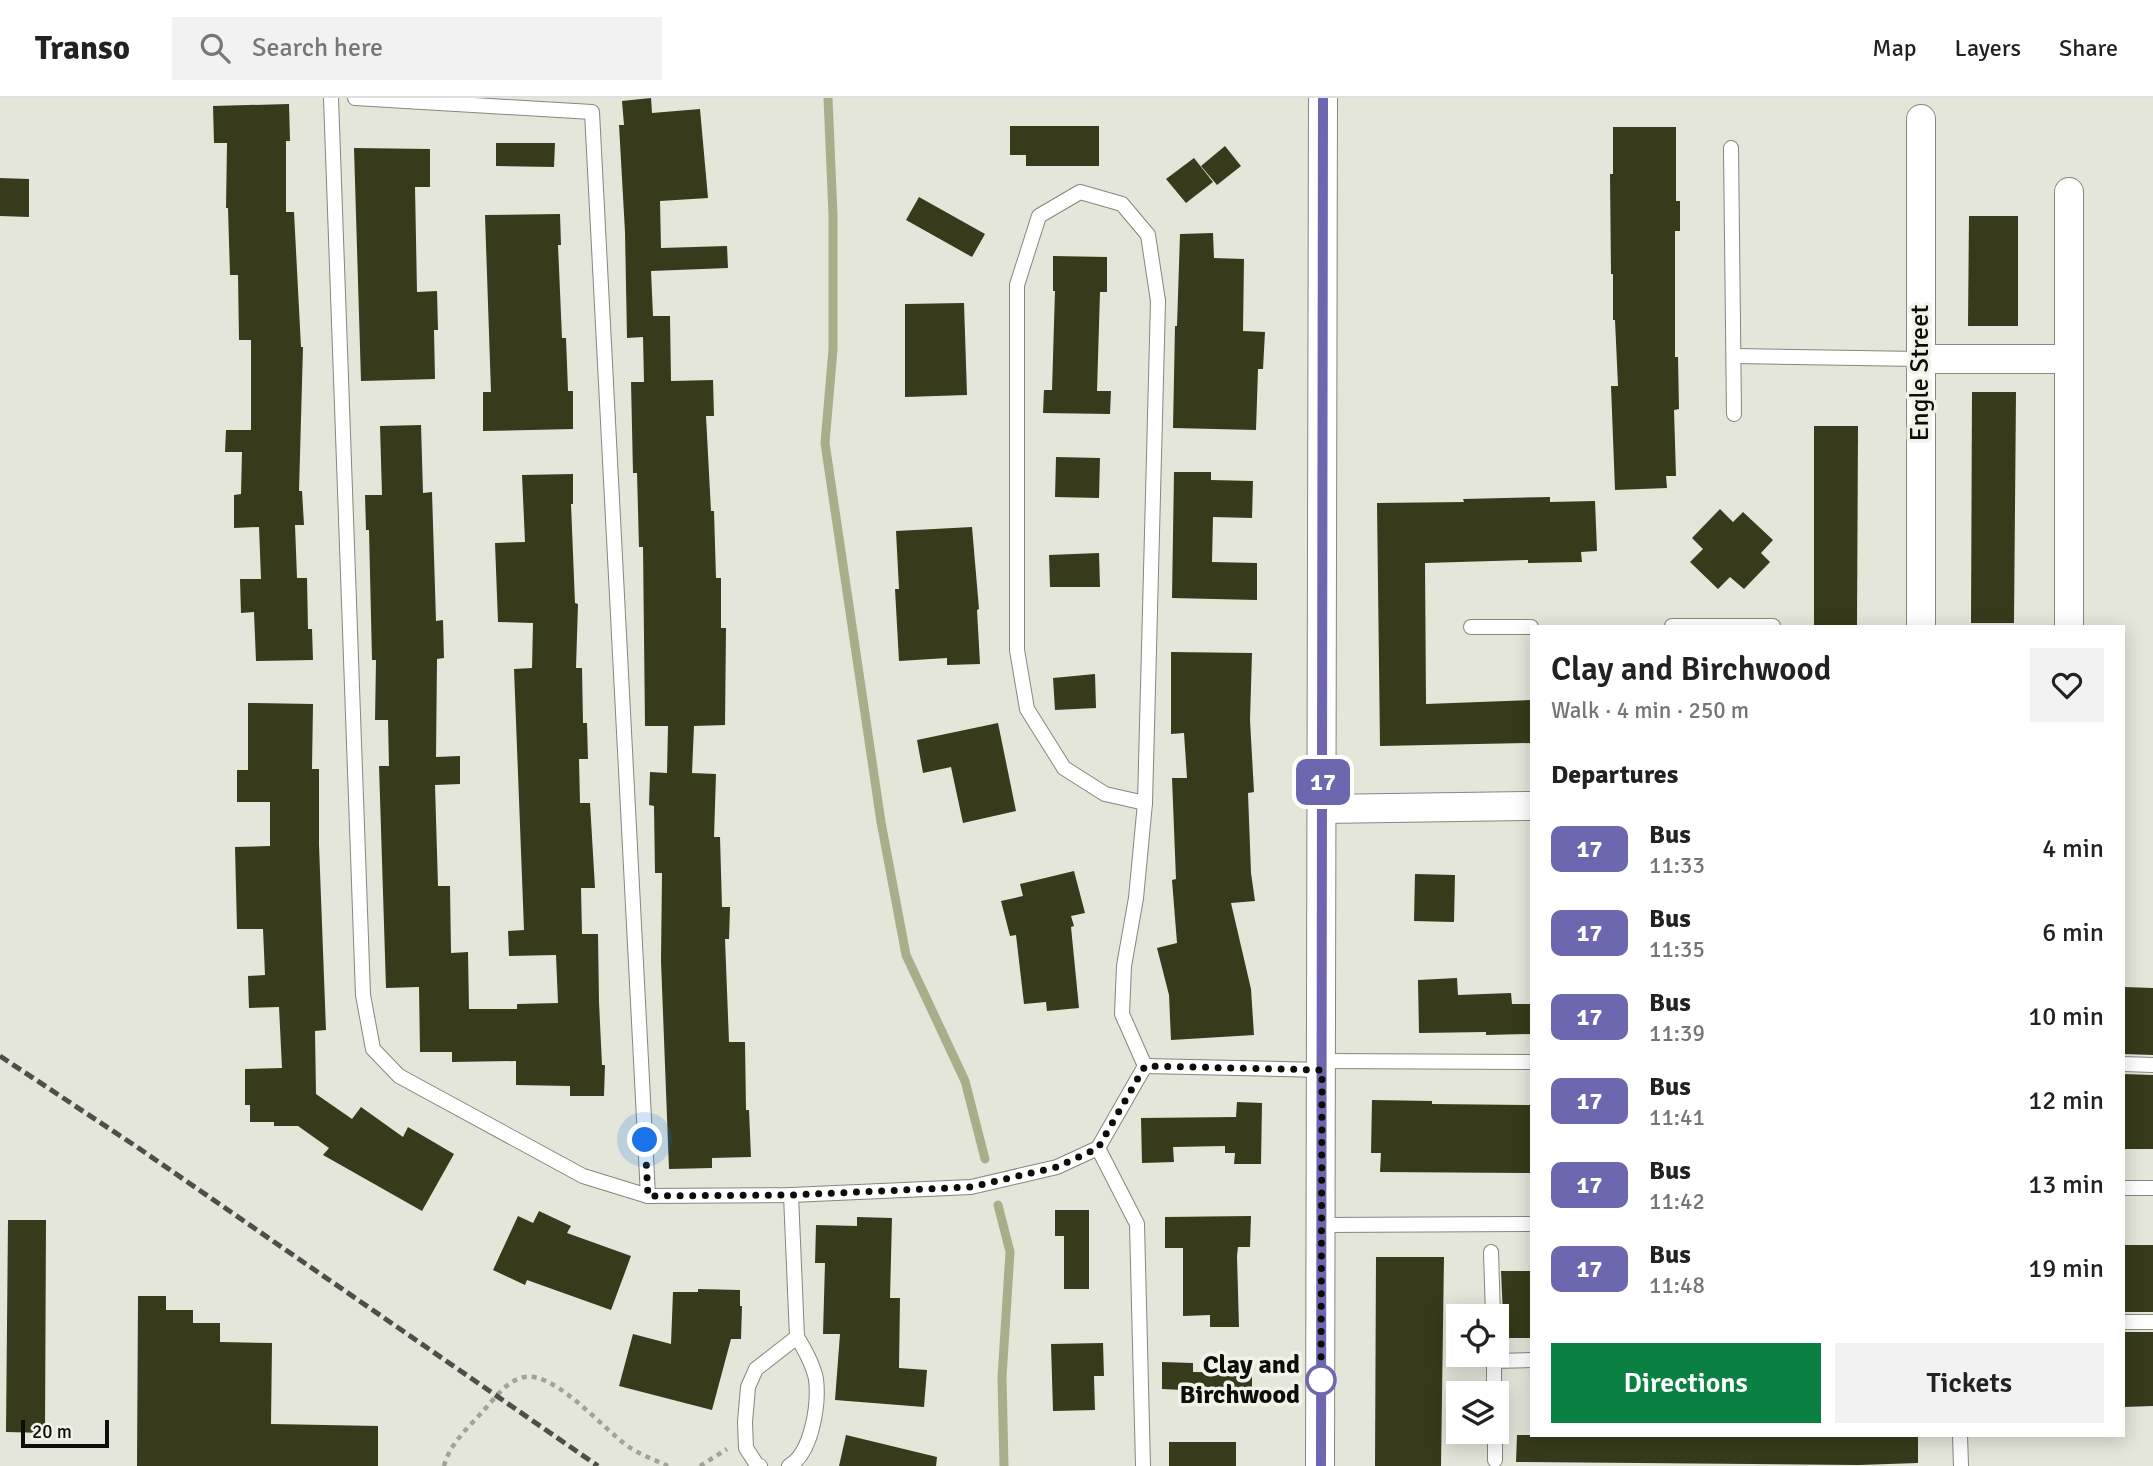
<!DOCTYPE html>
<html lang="en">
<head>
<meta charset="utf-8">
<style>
	:root { --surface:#fff; --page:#f2f2f2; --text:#222; --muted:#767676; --line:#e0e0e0; --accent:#0b8043 }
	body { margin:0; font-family:Signika,sans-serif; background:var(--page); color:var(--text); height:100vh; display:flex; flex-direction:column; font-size:26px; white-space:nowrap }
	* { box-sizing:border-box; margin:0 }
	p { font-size:23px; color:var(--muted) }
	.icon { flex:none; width:38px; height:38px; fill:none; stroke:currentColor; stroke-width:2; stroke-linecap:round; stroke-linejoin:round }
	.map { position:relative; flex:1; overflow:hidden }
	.sheet { position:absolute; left:1530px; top:527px; width:595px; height:812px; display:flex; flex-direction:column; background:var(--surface); border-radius:0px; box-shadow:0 4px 18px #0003 }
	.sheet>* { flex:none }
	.badge { padding:0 14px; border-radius:10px; font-size:24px; line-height:46px }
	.controls { position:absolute; left:1446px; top:1206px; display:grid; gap:14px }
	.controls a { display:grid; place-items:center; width:63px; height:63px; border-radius:0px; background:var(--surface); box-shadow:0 4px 18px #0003; font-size:35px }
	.scale { position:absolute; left:21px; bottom:18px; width:88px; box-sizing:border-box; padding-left:7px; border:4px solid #0d0e0a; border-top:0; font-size:19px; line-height:24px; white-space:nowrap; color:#0d0e0a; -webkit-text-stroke:5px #f1f3e8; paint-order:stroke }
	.you { position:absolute; width:35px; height:35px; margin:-18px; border:5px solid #fff; border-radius:50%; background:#1a73e8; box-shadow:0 0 0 10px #1a73e833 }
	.map>.badge { position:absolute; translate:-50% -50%; box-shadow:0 0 0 4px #fff }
	h2 { padding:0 21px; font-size:26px; line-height:63px }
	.round { display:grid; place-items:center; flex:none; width:74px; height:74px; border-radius:0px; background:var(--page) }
	.summary { display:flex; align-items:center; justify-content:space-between; height:119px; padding:0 21px }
	h1 { font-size:33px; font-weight:600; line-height:52px }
	.primary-button { display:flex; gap:14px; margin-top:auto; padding:14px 21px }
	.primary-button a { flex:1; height:80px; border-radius:0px; background:var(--accent); color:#fff; font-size:28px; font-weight:600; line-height:80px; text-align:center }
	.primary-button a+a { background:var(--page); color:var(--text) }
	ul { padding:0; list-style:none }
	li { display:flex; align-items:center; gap:21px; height:84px; padding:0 21px }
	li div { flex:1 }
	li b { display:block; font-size:26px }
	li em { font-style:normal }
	li .badge { min-width:77px; font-weight:700; text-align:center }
	header { display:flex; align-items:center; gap:42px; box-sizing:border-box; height:98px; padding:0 35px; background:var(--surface); border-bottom:2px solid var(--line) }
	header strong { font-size:33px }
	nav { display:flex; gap:38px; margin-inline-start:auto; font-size:24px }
	.search { width:490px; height:63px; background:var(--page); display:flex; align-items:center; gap:18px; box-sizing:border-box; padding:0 24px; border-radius:0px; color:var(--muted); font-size:26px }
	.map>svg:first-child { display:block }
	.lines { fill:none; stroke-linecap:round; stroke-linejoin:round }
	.stream { stroke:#a9ae8a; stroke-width:9 }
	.building { fill:#373b1b }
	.service-casing { stroke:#86877d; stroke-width:16 }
	.minor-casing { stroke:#86877d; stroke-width:30 }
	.path { stroke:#a1a39a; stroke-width:4.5; stroke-dasharray:5 5; stroke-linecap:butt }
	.service { stroke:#fff; stroke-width:14 }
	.minor { stroke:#fff; stroke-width:28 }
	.rail { stroke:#4d4f48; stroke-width:5; stroke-dasharray:10 5; stroke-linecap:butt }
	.line-casing { stroke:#fff; stroke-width:16 }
	.line { stroke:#6c67af; stroke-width:10 }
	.walk { stroke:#0d0e0a; stroke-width:7; stroke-dasharray:0 12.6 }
	.stop-dot { fill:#fff; stroke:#6c67af; stroke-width:3.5 }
	.labels { text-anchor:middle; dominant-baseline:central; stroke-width:7; stroke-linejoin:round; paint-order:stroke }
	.street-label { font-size:26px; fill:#0d0e0a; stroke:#f1f3e8 }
	.stop-label { font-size:26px; font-weight:bold; fill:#0d0e0a; stroke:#f1f3e8; text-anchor:end }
</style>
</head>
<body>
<header>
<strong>Transo</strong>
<div class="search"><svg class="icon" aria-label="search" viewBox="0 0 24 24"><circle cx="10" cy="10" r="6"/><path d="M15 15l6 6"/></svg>Search here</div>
<nav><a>Map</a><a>Layers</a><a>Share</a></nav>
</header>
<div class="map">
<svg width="2153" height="1368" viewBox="0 0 2153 1368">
	<rect width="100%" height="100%" fill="#e4e6da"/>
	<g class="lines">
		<g class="stream">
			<polyline points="828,0 833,117 833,251 825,345 881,724 906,857 965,983 985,1061"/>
			<polyline points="998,1107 1010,1154 1002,1279 1004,1368"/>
		</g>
	</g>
	<g class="building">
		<polygon points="651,0 652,15 700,11 708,100 660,103 661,150 727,148 728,170 651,173 653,218 670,218 671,283 713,282 714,318 706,318 711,413 714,413 716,480 721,480 721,530 726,530 725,627 694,628 692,675 716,676 714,739 720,739 722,809 730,809 729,841 725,841 729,944 745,944 746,1012 749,1012 751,1059 712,1060 712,1070 669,1071 661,863 662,775 655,775 654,708 649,707 650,674 667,675 668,628 645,628 643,449 639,449 637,375 633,375 631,284 644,284 643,239 627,240 625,134 619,27 624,27 622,3"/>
		<polygon points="289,6 290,43 286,43 286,114 294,114 301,249 303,249 299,393 302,393 304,427 295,427 297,480 307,480 308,531 312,531 313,562 256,563 254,514 241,515 240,481 261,481 259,429 234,430 234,397 241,396 242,354 225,354 226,332 251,332 251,242 239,242 238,177 230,177 228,110 226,110 227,45 214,45 213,8"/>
		<polygon points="1010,28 1099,28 1099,68 1026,68 1026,57 1010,57"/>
		<polygon points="1613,29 1676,29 1676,103 1680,103 1680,133 1675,133 1675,259 1678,259 1679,311 1674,312 1676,378 1666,378 1667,390 1615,392 1611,288 1618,288 1615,222 1613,222 1613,176 1611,176 1610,76 1613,76"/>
		<polygon points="496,45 555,45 554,69 496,68"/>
		<polygon points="1225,48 1241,68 1217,87 1201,68"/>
		<polygon points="354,50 430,51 430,89 415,89 417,194 437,193 438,232 434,232 435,281 361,283"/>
		<polygon points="1194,60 1213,84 1186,105 1166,81"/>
		<polygon points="0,80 29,81 29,119 0,118"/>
		<polygon points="919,99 985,136 972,159 906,122"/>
		<polygon points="560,116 561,147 558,147 562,240 566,240 568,293 573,293 573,331 483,333 483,294 491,294 485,117"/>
		<polygon points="1969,118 2018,118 2018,228 1968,228"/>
		<polygon points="1213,135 1214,160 1244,161 1243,233 1265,234 1263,271 1258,271 1256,332 1173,330 1175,228 1177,228 1180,136"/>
		<polygon points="1053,158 1107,159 1107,194 1100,194 1097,293 1111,293 1110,316 1043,315 1044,292 1052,292 1055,193 1053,193"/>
		<polygon points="964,205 967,297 905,299 905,206"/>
		<polygon points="1972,294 2016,294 2014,525 1971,525"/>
		<polygon points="421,327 423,395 432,394 436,523 443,522 444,560 437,561 436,659 460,658 460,686 435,687 438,788 450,788 451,855 468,854 469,911 517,911 517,906 558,905 556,857 509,858 508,833 524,832 514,571 532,570 533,525 498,524 495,445 525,444 522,377 573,376 573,406 571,406 575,505 578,506 576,570 582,570 583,625 587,625 588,661 579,661 580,705 590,705 595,790 581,790 582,836 598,836 599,904 602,967 605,967 604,998 570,998 570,988 516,987 516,963 452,964 452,954 420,954 419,889 386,890 379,668 389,668 388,622 375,622 376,562 372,562 369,432 366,432 365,397 382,397 380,328"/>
		<polygon points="1814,328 1858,328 1857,528 1814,528"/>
		<polygon points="1056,359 1100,360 1099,400 1055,399"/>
		<polygon points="1174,374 1211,374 1211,382 1253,383 1252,420 1213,419 1212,464 1257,465 1257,502 1172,500"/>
		<polygon points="1550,399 1550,404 1595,403 1597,453 1581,454 1582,464 1528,465 1528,462 1425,465 1426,606 1531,602 1531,645 1380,648 1377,405 1464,404 1463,401"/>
		<polygon points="1720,411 1733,424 1743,414 1773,442 1761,455 1770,464 1744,491 1730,479 1718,491 1690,464 1703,451 1692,440"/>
		<polygon points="972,429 979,511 977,512 980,566 947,567 947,560 899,563 895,491 899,491 896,433"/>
		<polygon points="1099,455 1100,489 1050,489 1049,457"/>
		<polygon points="1171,554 1252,555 1250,622 1254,694 1248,695 1251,775 1255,803 1231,805 1251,891 1254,937 1171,942 1169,897 1157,850 1177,845 1172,782 1176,781 1172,680 1187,680 1184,635 1171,636"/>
		<polygon points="1095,576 1096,610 1055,612 1053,580"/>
		<polygon points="248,605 313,606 312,671 319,671 319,747 326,932 315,933 316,996 352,1021 361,1009 403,1039 408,1029 454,1056 422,1113 323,1057 329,1050 298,1028 274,1028 274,1024 250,1024 250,1007 245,1007 245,971 282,970 279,909 249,910 248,878 265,877 263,831 237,831 235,749 270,748 270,704 237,704 237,672 248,672"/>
		<polygon points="998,625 1016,713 963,725 951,669 923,675 917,642"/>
		<polygon points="1074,773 1085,815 1071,818 1074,828 1071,829 1079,910 1047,913 1046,904 1024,906 1016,837 1010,838 1001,803 1023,798 1020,786"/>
		<polygon points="1415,776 1455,777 1454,824 1414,823"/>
		<polygon points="1457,880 1458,897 1511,895 1512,906 1531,906 1531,936 1486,937 1486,934 1419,935 1418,882"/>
		<polygon points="2123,889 2153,890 2153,957 2123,956"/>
		<polygon points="2123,976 2153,977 2153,1051 2123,1051"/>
		<polygon points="1372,1002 1432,1003 1432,1006 1531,1007 1531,1075 1380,1074 1381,1055 1371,1055"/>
		<polygon points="1237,1004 1262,1005 1261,1066 1234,1066 1235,1055 1225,1055 1225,1048 1173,1049 1174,1064 1142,1065 1141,1020 1236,1019"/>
		<polygon points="1055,1112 1089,1112 1089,1191 1064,1191 1064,1138 1055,1138"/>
		<polygon points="539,1113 571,1128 567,1135 631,1158 611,1212 527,1182 525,1187 493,1172 518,1118 533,1125"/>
		<polygon points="1251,1118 1250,1149 1238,1149 1237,1158 1239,1229 1210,1229 1210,1217 1183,1218 1183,1150 1165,1150 1165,1119"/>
		<polygon points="857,1119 892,1120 890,1200 900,1200 899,1270 927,1272 924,1309 835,1302 840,1236 823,1236 825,1165 815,1165 816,1127 857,1128"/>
		<polygon points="8,1122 46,1122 45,1335 6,1334"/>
		<rect x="2123" y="1147" width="30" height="67"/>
		<polygon points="1376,1159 1444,1159 1441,1368 1375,1368"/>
		<polygon points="1501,1173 1531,1173 1531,1240 1497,1240 1497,1227 1503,1218"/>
		<polygon points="698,1191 740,1192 740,1208 742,1208 741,1241 731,1241 712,1312 619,1288 633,1236 671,1246 673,1194 698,1194"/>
		<polygon points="138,1198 166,1198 166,1212 193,1212 193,1225 220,1225 220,1244 272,1245 271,1326 378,1328 378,1368 137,1368"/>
		<polygon points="2123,1234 2153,1234 2153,1308 2123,1309"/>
		<polygon points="1103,1245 1104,1278 1094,1278 1095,1312 1053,1313 1051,1246"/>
		<polygon points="1162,1264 1193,1265 1193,1274 1252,1275 1252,1301 1184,1299 1183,1292 1162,1291"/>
		<polygon points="846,1337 937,1359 936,1368 839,1368"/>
		<polygon points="1517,1337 1918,1337 1918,1365 1859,1367 1516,1364"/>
		<rect x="1169" y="1344" width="67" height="24"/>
	</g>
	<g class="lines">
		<g class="service-casing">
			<g id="service">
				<polyline points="331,0 363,897 373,951 399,978 583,1078 648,1098 592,14 355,0"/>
				<polyline points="1731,50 1734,316"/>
				<polygon points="1080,94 1122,106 1148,137 1158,203 1145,705 1105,696 1064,670 1027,611 1017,552 1017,187 1039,118"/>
				<polyline points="1734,258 1920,261"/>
				<polyline points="1672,528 1773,528"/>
				<polyline points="1471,529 1531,529"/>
				<polyline points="1145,705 1136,800 1124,868 1122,916 1145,968"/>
				<polyline points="1322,963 1531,964"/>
				<polyline points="2123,966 2153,967"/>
				<polyline points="1098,1050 1137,1126 1143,1368"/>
				<polyline points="2123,1090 2153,1090"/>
				<polyline points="648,1098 791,1097 971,1089 1057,1069 1098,1050 1145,968 1322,972"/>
				<polyline points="1323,1127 1531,1126"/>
				<polyline points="1491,1154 1493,1218"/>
				<polyline points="2123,1224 2153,1224"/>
				<polyline points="1494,1256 1494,1295"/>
				<polyline points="1494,1263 1531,1262"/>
				<polyline points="1495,1334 1495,1362"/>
				<polyline points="1960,1337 1961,1368"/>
				<polyline points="760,1368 757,1367 746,1350 745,1324 748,1289 756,1271 797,1239"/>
				<path d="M789 1368C812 1355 819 1306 816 1281 813 1266 805 1252 797 1239L791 1097"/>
			</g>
		</g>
		<g class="minor-casing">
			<g id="minor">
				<polyline points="1921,21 1921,528"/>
				<polyline points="1920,261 2069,261"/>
				<polyline points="2069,528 2069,94"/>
				<polyline points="1323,711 1531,708"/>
				<polyline points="1320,1368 1323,0"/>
			</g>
		</g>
		<g class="path">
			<path d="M444 1368C450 1345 469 1329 484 1312 496 1299 507 1282 525 1279 556 1274 604 1332 629 1349 641 1357 655 1362 668 1368"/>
			<polyline points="700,1368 727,1351"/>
		</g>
		<use href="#service" class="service"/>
		<use href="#minor" class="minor"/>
		<polyline class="rail" points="0,958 137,1049 598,1368"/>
	</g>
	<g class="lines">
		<g class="line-casing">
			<polyline id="line" points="1321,1368 1323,0"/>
		</g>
		<use href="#line" class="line"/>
		<polyline class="walk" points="645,1042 648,1098 791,1097 971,1089 1057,1069 1098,1050 1145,968 1322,972 1321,1282"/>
	</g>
	<circle class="stop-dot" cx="1321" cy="1282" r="14"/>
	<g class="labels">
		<g class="street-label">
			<text transform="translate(1920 275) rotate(-90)">Engle Street</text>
		</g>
		<g class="stop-label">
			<text x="1300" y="1267">Clay and<tspan x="1300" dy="30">Birchwood</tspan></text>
		</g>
	</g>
</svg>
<div class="controls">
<a><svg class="icon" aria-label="locate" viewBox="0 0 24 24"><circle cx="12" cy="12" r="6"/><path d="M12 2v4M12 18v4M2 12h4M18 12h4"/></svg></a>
<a><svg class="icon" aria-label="layers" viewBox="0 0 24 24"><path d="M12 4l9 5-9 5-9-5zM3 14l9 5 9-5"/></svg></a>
</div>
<div class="scale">20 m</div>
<div class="you" style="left:645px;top:1042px"></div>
<b class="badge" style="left:1323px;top:684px;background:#6c67af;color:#fff">17</b>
<section class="sheet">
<div class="summary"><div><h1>Clay and Birchwood</h1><p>Walk · 4 min · 250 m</p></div><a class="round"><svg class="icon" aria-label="heart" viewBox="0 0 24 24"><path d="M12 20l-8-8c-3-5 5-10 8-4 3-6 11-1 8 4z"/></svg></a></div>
<h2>Departures</h2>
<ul>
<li><span class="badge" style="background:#6c67af;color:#fff">17</span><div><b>Bus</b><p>11:33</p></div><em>4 min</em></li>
<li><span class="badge" style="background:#6c67af;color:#fff">17</span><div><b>Bus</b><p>11:35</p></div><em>6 min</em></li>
<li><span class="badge" style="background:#6c67af;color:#fff">17</span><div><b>Bus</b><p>11:39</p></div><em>10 min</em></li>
<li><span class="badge" style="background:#6c67af;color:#fff">17</span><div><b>Bus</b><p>11:41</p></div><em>12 min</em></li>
<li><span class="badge" style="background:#6c67af;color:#fff">17</span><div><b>Bus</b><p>11:42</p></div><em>13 min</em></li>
<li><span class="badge" style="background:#6c67af;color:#fff">17</span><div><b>Bus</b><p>11:48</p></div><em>19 min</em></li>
</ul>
<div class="primary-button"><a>Directions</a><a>Tickets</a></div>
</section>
</div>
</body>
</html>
